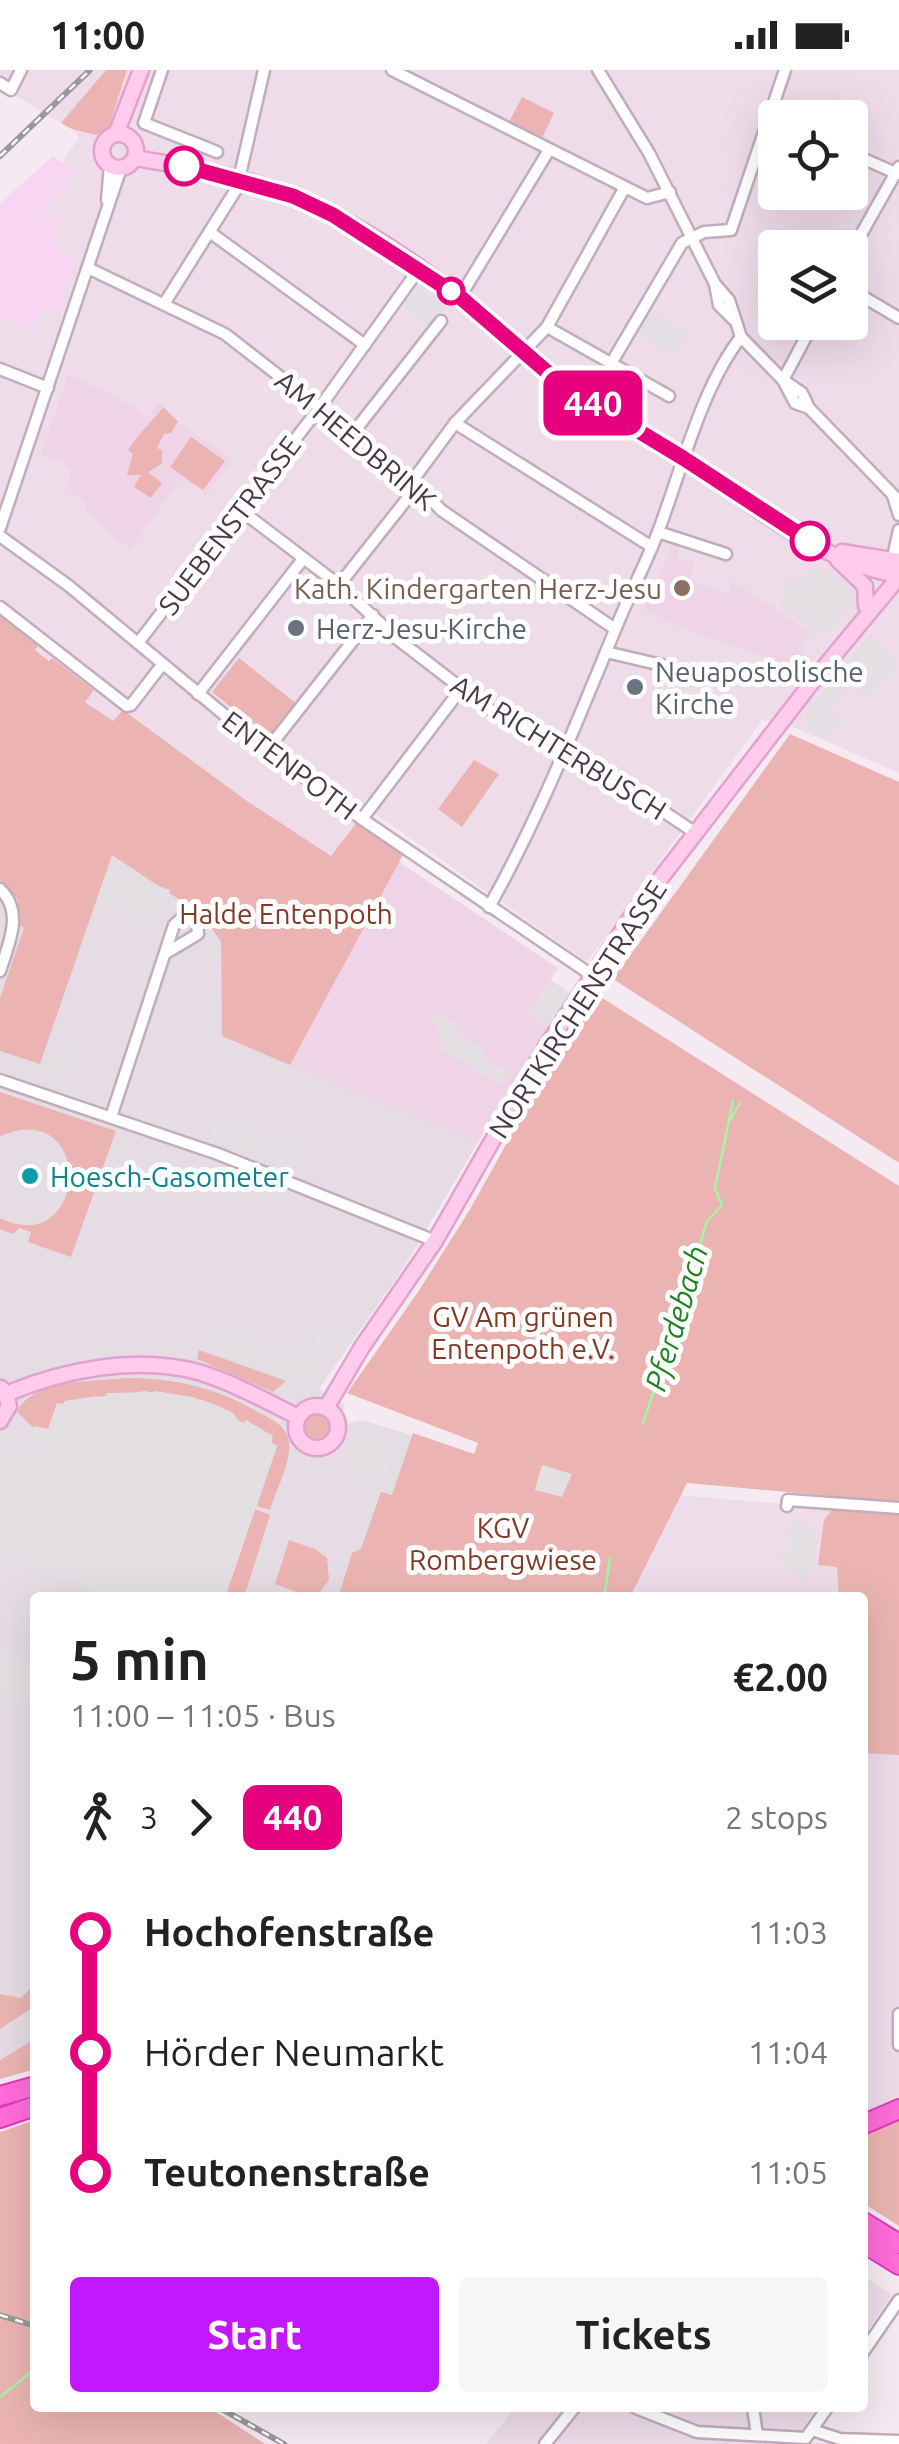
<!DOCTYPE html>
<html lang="en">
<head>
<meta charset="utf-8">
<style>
	:root { --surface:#fff; --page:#f6f6f6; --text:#222; --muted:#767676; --accent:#c218ff }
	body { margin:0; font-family:Ubuntu,sans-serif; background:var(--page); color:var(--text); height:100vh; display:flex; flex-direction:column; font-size:38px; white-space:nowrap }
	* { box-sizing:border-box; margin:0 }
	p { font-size:32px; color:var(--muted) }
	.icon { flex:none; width:55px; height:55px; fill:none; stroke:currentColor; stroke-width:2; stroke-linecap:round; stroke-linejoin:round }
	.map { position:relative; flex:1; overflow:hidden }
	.side { position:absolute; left:30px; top:1522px; width:838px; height:820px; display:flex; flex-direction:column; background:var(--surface); border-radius:10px; box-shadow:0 10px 40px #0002 }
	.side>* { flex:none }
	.badge { padding:0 20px; border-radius:15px; font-size:35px; line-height:65px }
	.tools { position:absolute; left:758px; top:30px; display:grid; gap:20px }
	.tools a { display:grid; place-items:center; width:110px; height:110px; border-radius:10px; background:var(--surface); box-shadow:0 10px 40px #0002; font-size:50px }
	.map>.badge { position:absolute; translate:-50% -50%; box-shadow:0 0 0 5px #fff }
	.legs { display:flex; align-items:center; gap:15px; height:110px; padding:0 40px; font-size:32px }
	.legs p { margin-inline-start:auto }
	.headline { display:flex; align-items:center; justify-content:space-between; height:170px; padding:0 40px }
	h1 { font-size:55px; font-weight:600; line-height:75px }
	.button { display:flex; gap:20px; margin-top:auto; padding:20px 40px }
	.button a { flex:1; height:115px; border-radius:10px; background:var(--accent); color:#fff; font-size:40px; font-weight:600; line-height:115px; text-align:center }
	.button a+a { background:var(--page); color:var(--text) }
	ul { padding:0 40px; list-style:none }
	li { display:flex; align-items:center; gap:35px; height:120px; font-size:38px }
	li i { display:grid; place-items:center; width:15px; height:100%; margin:0 12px; background:currentColor }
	li i::after { content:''; width:25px; height:25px; margin:-12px; border:8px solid; border-radius:50%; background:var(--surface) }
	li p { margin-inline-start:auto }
	li:first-child i { background:linear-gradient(#0000 50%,currentColor 0) }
	li:last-child i { background:linear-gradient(currentColor 50%,#0000 0) }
	.status { display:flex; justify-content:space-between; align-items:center; height:70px; padding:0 50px; background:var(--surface); direction:ltr }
	.status svg { height:28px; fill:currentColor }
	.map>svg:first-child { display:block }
	.residential { fill:#eedce9; fill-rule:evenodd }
	.commercial { fill:#f8d5f2 }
	.industrial { fill:#e5dce4 }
	.education { fill:#efd4e7 }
	.green { fill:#ebb4b2 }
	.parking { fill:#e4dfe3 }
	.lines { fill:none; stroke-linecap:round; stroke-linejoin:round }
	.stream { stroke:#a5f4a5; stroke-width:2.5 }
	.street-casing { stroke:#c2acbd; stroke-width:15 }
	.secondary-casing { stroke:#e3a1ce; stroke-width:19 }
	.highway-casing { stroke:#e535be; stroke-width:22 }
	.street { stroke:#fff; stroke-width:10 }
	.secondary { stroke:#ffcbed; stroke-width:14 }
	.highway { stroke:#ff6cda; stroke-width:18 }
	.rail-casing { stroke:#999; stroke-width:6 }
	.rail { stroke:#fff; stroke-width:2.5; stroke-dasharray:8; stroke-linecap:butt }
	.line-1-casing { stroke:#fff; stroke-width:22 }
	.line-1 { stroke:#e6007e; stroke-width:15 }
	.stop-1-dot { fill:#fff; stroke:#e6007e; stroke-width:5 }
	.education-dot { fill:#8d6e63; stroke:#fff; stroke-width:4 }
	.worship-dot { fill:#6b7280; stroke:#fff; stroke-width:4 }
	.culture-dot { fill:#0f9aa8; stroke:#fff; stroke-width:4 }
	.labels { text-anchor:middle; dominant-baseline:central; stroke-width:10; stroke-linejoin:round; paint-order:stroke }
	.street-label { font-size:28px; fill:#4a3847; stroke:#fff }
	.education-label { font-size:28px; fill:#785e54; stroke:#fff; text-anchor:end }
	.worship-label { font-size:28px; fill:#5b616d; stroke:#fff; text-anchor:start }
	.park-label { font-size:28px; fill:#803a27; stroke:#fff }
	.culture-label { font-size:28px; fill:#0d838f; stroke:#fff; text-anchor:start }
	.water-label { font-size:30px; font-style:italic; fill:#218123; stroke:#fff }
</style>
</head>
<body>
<div class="status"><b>11:00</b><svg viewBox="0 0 49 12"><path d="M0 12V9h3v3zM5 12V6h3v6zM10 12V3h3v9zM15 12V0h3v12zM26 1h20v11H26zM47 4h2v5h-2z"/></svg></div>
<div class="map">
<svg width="899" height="2374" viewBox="0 0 899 2374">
	<rect width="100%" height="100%" fill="#f6eaf2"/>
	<g class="residential">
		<path d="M0 0H899V703L796 658 762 650 587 892 367 738 332 787 247 731 124 641 114 653 85 631 93 619 53 588 50 591 34 579 37 575 0 546V249L33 260 41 238 56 243 50 177 39 143 72 101 62 93 79 67 72 59 0 17ZM775 48H850V122H775ZM775 178H850V252H775Z"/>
		<polygon points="679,1425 899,1444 899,2030 863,2045 862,1528 637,1528 632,1523"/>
		<polygon points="863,2206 892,2224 863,2268"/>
		<polygon points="515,2338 816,2338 794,2372 858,2374 486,2374"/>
	</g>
	<polygon class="commercial" points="53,86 73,102 39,143 59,152 51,178 75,187 56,243 41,238 33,260 0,249 0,133"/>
	<polygon class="industrial" points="62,754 175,824 204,846 221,872 223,966 478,1072 404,1197 319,1319 345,1334 343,1341 347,1354 362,1350 475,1384 429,1527 35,1528 35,1999 0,2009 0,764"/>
	<g class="education">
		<polygon points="68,305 115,325 148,348 159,333 183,356 232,390 206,425 181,408 130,479 85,441 88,436 66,417 71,401 63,392 41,384"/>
		<polygon points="674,472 678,473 677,489 694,491 690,511 729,524 732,511 811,562 801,578 791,574 805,583 801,590 805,594 802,598 695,564 644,539"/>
		<polygon points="398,791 558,898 529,944 548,957 478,1072 290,995"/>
	</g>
	<g class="green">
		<polygon points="106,0 127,0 109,57 97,65 72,59 61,53"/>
		<polygon points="522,27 554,43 542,68 509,52"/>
		<path d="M163 337 178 351 171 363 164 364 157 378 162 380V394L148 402 162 413 151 428 134 417 141 405H127L133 384 128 380C140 361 151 354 163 337Z"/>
		<polygon points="191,367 225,391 203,420 170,397"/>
		<polygon points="0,542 39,574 35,580 49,591 52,588 94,620 85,632 113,651 123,640 247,731 331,786 358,751 404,783 290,995 222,966 221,872 204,846 112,785 40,994 0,981 0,928 24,858 20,856 18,830 0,811"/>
		<polygon points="239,588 297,634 270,668 212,622"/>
		<polygon points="790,664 899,712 899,1093 613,909"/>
		<polygon points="474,690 499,704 462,757 438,739"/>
		<polygon points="599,926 899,1116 899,1432 687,1413 632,1523 637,1527 338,1528 352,1483 361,1479 381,1422 392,1425 413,1363 474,1384 478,1373 347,1323 418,1222 469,1141 553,990"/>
		<path d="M0 1022 116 1061 71 1187 28 1172 31 1162 19 1158 13 1164 0 1159V1148C88 1191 97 1026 0 1066Z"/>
		<polygon points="199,1280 286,1311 273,1322 197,1289"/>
		<path d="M125 1308C174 1308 215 1317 258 1342 271 1349 287 1355 289 1373 291 1393 276 1420 270 1440L257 1436 277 1376 238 1351 233 1343 205 1331 162 1322 107 1323 104 1329 97 1326 65 1331 63 1335 57 1333 48 1360 34 1358 17 1342C32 1309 94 1312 125 1308Z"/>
		<circle cx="316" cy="1356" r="14"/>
		<polygon points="255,1439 270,1445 244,1527 225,1528"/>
		<polygon points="832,1440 899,1445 899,1685 863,1683 862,1528 839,1527 837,1497 818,1495 824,1450"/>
		<polygon points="289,1470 315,1479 327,1488 329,1510 320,1522 302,1524 275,1514"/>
		<polygon points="35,1904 35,1936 0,1959 0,1924 21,1928 30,1919"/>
		<polygon points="35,1969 35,1999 0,2009 0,1990"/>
		<polygon points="899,2049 899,2156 863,2133 862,2066"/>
		<polygon points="35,2050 35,2338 210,2338 265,2374 0,2374 0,2062"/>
	</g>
	<g class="parking">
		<polygon points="413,214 446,238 432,257 399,233"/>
		<polygon points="651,242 687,263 674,285 638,264"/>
		<polygon points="813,494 858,524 825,567 783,538 785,534 778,528 792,507 801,512"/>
		<polygon points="871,564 899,595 866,627 848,614 840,623 842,626 825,643 829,646 834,641 843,650 825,668 815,659 811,662 803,654 808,648 805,644"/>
		<polygon points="111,800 170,820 159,854 100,834"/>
		<polygon points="551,910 570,923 548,957 529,944"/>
		<polygon points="437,943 441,946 443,944 459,955 451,966 457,962 486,980 483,986 509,1002 500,1015 437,977 442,970 436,964 438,956 431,951"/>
		<polygon points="54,977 71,982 60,1016 43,1010"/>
		<polygon points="219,1048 257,1063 256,1070 266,1074 269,1068 296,1078 287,1099 274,1094 274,1087 272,1093 259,1088 261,1081 255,1079 252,1084 240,1080 242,1074 239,1072 236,1078 223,1073 223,1066 220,1072 208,1067 213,1053 217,1054"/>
		<polygon points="218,1258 263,1276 258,1288 270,1293 278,1274 283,1278 295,1273 296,1279 302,1282 312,1278 315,1266 326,1262 343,1270 312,1316 303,1312 301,1315 208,1280"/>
		<polygon points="146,1321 152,1324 154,1321 192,1327 216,1335 233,1343 239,1351 244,1353 246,1350 273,1366 271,1374 277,1376 225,1527 112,1527 0,1487 0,1381 6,1379 38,1387 38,1384 26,1378 34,1356 48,1359 57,1333 63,1334 65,1331"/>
		<polygon points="354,1361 398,1377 385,1415 350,1403 352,1396 343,1392"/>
		<polygon points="542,1395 572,1404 562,1427 535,1420"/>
		<polygon points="798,1448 818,1462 814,1469 813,1498 805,1511 778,1492 788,1478 789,1461"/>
		<polygon points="0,1580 35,1592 35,1637 0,1624"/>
	</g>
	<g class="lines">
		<g class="stream">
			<polyline points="731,1049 740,1033"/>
			<polyline points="643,1354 683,1231 691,1218 689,1210 707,1151 722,1135 715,1118 733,1031"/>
			<polyline points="604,1528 610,1488"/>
			<polyline points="0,2327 35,2299"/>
		</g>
		<g class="street-casing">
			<g id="street">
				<polyline points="162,0 144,53 217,82"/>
				<polyline points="392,0 647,128 670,122"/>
				<polyline points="598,0 649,83 715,214 729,230 741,267 783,310 802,323 809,338 899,431"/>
				<polyline points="0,13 11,20 21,0"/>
				<polyline points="850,83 898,104"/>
				<polyline points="107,130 110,96"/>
				<polyline points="211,163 365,275"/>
				<polyline points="850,184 899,97"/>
				<polyline points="88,198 225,264 413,410 441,440 615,559"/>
				<polyline points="715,214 719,235 733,249"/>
				<polyline points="850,219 899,248"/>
				<polyline points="460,227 549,80"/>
				<polyline points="164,234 237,118 264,0"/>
				<polyline points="547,257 669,326"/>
				<polyline points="612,292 682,173 704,162 731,160 785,0"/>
				<polyline points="0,299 48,318"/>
				<polyline points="783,310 814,252"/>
				<polyline points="783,310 795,333 809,338"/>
				<polyline points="455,353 652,477"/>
				<polyline points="353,363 441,251"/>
				<polyline points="413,410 455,353 547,257 625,117"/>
				<polyline points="893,426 899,445"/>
				<polyline points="239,439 339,515 396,568 487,638 618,711 694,762"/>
				<polyline points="0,458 121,98"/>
				<polyline points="658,462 726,484"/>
				<polyline points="0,466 69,516 267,680 362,749 593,906"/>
				<polyline points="892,491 899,460"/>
				<polyline points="339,515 418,415"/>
				<polyline points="0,537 127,636 131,635 162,595"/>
				<polyline points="138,573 320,337 419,199"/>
				<polyline points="606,582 670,597"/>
				<polyline points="198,624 303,489"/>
				<polyline points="267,680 373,545"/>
				<polyline points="362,749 461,619"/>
				<path d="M0 819C24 842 9 873 0 901"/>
				<path d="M489 837C539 748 576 654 615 560 628 527 645 496 658 462 681 402 701 318 741 267"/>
				<polyline points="0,1010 218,1084 435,1171"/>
				<polyline points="111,1047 174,855 183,847 197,851 198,864 166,883"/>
				<polyline points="787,1436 788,1430 899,1438"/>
				<polyline points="899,1944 899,1975"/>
				<polyline points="862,2284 899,2230"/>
				<polyline points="636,2338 697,2362 806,2368"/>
				<polyline points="753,2338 757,2364"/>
				<polyline points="812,2360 840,2369 899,2371"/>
				<polyline points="808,2365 827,2338"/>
				<polyline points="545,2374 574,2338"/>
			</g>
		</g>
		<g class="secondary-casing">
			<g id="secondary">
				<circle cx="119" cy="81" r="17"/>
				<polyline points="116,64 141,0"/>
				<path d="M135 88C189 97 246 107 297 128 353 151 411 189 459 227 495 254 526 289 563 315 605 343 651 366 693 394 755 436 822 494 899 505"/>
				<polyline points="842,482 899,491"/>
				<polyline points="838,490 865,516 866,536"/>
				<path d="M6 1324C63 1300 136 1285 198 1302 232 1312 266 1331 298 1347"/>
				<circle cx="317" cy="1357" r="21"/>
				<polyline points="326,1338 362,1277 435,1171 546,977 633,844 816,607 899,507"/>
				<polyline points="0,1351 9,1336 6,1324 1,1318"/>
			</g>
		</g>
		<g class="highway-casing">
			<g id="highway">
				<polyline points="0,2026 35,2016"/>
				<polyline points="0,2048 35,2036"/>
				<polyline points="862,2055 899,2039"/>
				<polyline points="862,2151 899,2174"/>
				<polyline points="862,2172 899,2195"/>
			</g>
		</g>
		<use href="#street" class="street"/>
		<use href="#secondary" class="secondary"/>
		<use href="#highway" class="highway"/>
		<g class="rail-casing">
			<g id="rail">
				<polyline points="0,86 90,0"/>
				<polyline points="0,2245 35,2256"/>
				<polyline points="220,2338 284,2374"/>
			</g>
		</g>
		<use href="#rail" class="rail"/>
	</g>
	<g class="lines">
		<g class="line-1-casing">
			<polyline id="line-1" points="184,96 293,126 333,145 460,227 561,314 683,388 810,471"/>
		</g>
		<use href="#line-1" class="line-1"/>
	</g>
	<g class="stop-1-dot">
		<circle cx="184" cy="96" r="18"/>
		<circle cx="451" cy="221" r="12"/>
		<circle cx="810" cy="471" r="18"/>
	</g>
	<circle class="education-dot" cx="682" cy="518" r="10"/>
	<g class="worship-dot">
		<circle cx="296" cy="558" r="10"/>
		<circle cx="635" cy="617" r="10"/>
	</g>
	<circle class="culture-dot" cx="30" cy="1106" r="10"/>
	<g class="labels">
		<g class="street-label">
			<text transform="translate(356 370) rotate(40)">AM HEEDBRINK</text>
			<text transform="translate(229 455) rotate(-53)">SUEBENSTRASSE</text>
			<text transform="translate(559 677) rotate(32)">AM RICHTERBUSCH</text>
			<text transform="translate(290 695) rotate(37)">ENTENPOTH</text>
			<text transform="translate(577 939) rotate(-57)">NORTKIRCHENSTRASSE</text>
		</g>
		<g class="education-label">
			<text x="662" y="518">Kath. Kindergarten Herz-Jesu</text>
		</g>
		<g class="worship-label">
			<text x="316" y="558">Herz-Jesu-Kirche</text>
			<text x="655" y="601">Neuapostolische<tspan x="655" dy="32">Kirche</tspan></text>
		</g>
		<g class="park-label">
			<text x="286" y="843">Halde Entenpoth</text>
			<text x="523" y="1246">GV Am grünen<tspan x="523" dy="32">Entenpoth e.V.</tspan></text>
			<text x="503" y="1457">KGV<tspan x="503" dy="32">Rombergwiese</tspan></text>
		</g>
		<g class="culture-label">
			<text x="50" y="1106">Hoesch-Gasometer</text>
		</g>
		<g class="water-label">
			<text transform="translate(676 1248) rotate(-73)">Pferdebach</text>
		</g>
	</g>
</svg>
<div class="tools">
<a><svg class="icon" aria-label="locate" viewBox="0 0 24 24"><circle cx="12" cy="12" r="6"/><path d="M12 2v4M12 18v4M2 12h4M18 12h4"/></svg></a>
<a><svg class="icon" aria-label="layers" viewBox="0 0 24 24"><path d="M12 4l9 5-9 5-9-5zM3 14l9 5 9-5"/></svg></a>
</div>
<b class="badge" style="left:593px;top:333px;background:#e6007e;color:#fff">440</b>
<section class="side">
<div class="headline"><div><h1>5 min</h1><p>11:00 – 11:05 · Bus</p></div><b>€2.00</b></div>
<div class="legs"><svg class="icon" aria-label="walk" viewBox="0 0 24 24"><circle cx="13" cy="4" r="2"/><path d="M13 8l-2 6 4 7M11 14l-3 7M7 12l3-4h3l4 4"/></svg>3<svg class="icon" aria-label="forward" viewBox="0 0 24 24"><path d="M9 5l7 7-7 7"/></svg><b class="badge" style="background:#e6007e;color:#fff">440</b><p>2 stops</p></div>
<ul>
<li><i style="color:#e6007e"></i><b>Hochofenstraße</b><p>11:03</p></li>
<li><i style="color:#e6007e"></i><span>Hörder Neumarkt</span><p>11:04</p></li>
<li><i style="color:#e6007e"></i><b>Teutonenstraße</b><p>11:05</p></li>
</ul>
<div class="button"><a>Start</a><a>Tickets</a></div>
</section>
</div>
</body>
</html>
